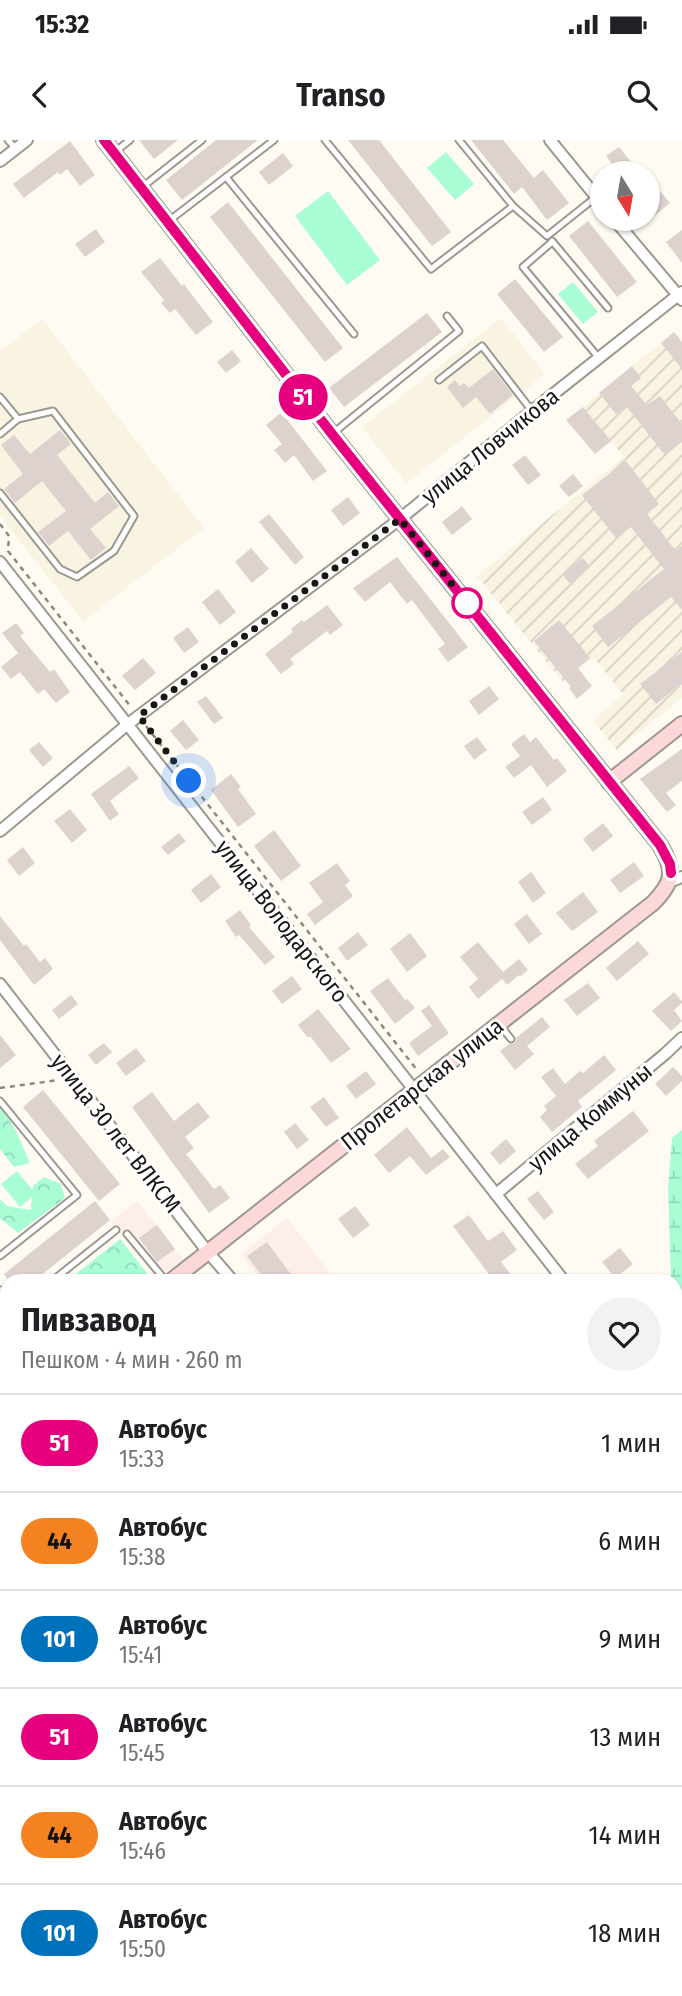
<!DOCTYPE html>
<html lang="ru">
<head>
<meta charset="utf-8">
<style>
	:root { --surface:#fff; --page:#f2f2f2; --text:#202124; --muted:#757577; --line:#e0e0e0 }
	body { margin:0; font-family:"Fira Sans Condensed",sans-serif; background:var(--page); color:var(--text); height:100vh; display:flex; flex-direction:column; font-size:26px; white-space:nowrap }
	* { box-sizing:border-box; margin:0 }
	p { font-size:23px; color:var(--muted) }
	.icon { flex:none; width:38px; height:38px; fill:none; stroke:currentColor; stroke-width:2; stroke-linecap:round; stroke-linejoin:round }
	.map { position:relative; flex:1; overflow:hidden }
	.drawer { position:absolute; left:0px; top:1134px; width:682px; height:723px; display:flex; flex-direction:column; background:var(--surface); border-radius:21px 21px 0 0; box-shadow:0 2px 5px #0004 }
	.drawer>* { flex:none }
	.badge { padding:0 14px; border-radius:23px; font-size:24px; line-height:46px }
	.needle { width:46px; rotate:169deg }
	.controls { position:absolute; left:590px; top:21px; display:grid; gap:14px }
	.controls a { display:grid; place-items:center; width:70px; height:70px; border-radius:50%; background:var(--surface); box-shadow:0 2px 5px #0004; font-size:35px }
	.you { position:absolute; width:35px; height:35px; margin:-18px; border:5px solid #fff; border-radius:50%; background:#1a73e8; box-shadow:0 0 0 10px #1a73e833 }
	.map>.badge { position:absolute; translate:-50% -50%; box-shadow:0 0 0 4px #fff }
	.round { display:grid; place-items:center; flex:none; width:74px; height:74px; border-radius:37px; background:var(--page) }
	.summary { display:flex; align-items:center; justify-content:space-between; height:119px; padding:0 21px }
	h1 { font-size:33px; font-weight:700; line-height:52px }
	ul { padding:0; list-style:none }
	li { display:flex; align-items:center; gap:21px; height:98px; padding:0 21px; border-top:2px solid var(--line) }
	li div { flex:1 }
	li b { display:block; font-size:26px }
	li em { font-style:normal }
	li .badge { min-width:77px; font-weight:700; text-align:center }
	.status { display:flex; justify-content:space-between; align-items:center; height:49px; padding:0 35px; background:var(--surface); direction:ltr }
	.status svg { height:19px; fill:currentColor }
	header { display:flex; justify-content:space-between; align-items:center; height:91px; padding:0 21px; background:var(--surface); font-size:32px; font-weight:700 }
	.map>svg:first-child { display:block }
	.commercial { fill:#fdeee9 }
	.industrial { fill:url(#industrial-furrows) }
	.built { fill:#f9f3e2 }
	.green { fill:#a9fdd5 }
	.forest { fill:url(#forest-crowns) }
	.wetland { fill:url(#wetland-marsh) }
	.garden { fill:url(#garden-furrows) }
	.water { fill:url(#water-waves); stroke:#63a6b5; stroke-width:2 }
	.building { fill:#ddd2ce }
	.lines { fill:none; stroke-linecap:round; stroke-linejoin:round }
	.lane-casing { stroke:#9b988f; stroke-width:9 }
	.street-casing { stroke:#9b988f; stroke-width:14 }
	.secondary-casing { stroke:#9b988f; stroke-width:18 }
	.path { stroke:#8b8882; stroke-width:2.5; stroke-dasharray:5 5; stroke-linecap:butt }
	.lane { stroke:#fff; stroke-width:5 }
	.street { stroke:#fff; stroke-width:10 }
	.secondary { stroke:#fdd8d9; stroke-width:14 }
	.line-casing { stroke:#fff; stroke-width:16 }
	.line { stroke:#e6007e; stroke-width:10 }
	.walk { stroke:#181714; stroke-width:7; stroke-dasharray:0 12.6 }
	.stop-dot { fill:#fff; stroke:#e6007e; stroke-width:3.5 }
	.labels { text-anchor:middle; dominant-baseline:central; stroke-width:6; stroke-linejoin:round; paint-order:stroke }
	.street-label { font-size:23px; fill:#181714; stroke:#fff }
</style>
</head>
<body>
<div class="status"><b>15:32</b><svg viewBox="0 0 49 12"><path d="M0 12V9h3v3zM5 12V6h3v6zM10 12V3h3v9zM15 12V0h3v12zM26 1h20v11H26zM47 4h2v5h-2z"/></svg></div>
<header><svg class="icon" aria-label="back" viewBox="0 0 24 24"><path d="M15 5l-7 7 7 7"/></svg>Transo<svg class="icon" aria-label="search" viewBox="0 0 24 24"><circle cx="10" cy="10" r="6"/><path d="M15 15l6 6"/></svg></header>
<div class="map">
<svg width="682" height="1856" viewBox="0 0 682 1856">
	<defs>
		<pattern id="industrial-furrows" width="10" height="10" patternUnits="userSpaceOnUse" patternTransform="scale(1.75)"><rect width="10" height="10" fill="#f9f3e2"/><path d="M-1 1l2-2M0 10L10 0M9 11l2-2" fill="none" stroke="#d5d0c1"/></pattern>
		<pattern id="forest-crowns" width="20" height="18" patternUnits="userSpaceOnUse" patternTransform="scale(1.75)"><rect width="20" height="18" fill="#a9fdd5"/><path d="M2 6a3 3 0 1 1 6 0M12 15a3 3 0 1 1 6 0" fill="none" stroke="#91d8b6"/></pattern>
		<pattern id="wetland-marsh" width="20" height="14" patternUnits="userSpaceOnUse" patternTransform="scale(1.75)"><rect width="20" height="14" fill="#a9fdd5"/><path d="M1 5h8M5 5V1M11 12h8M15 12V8" fill="none" stroke="#91d8b6"/></pattern>
		<pattern id="garden-furrows" width="10" height="10" patternUnits="userSpaceOnUse" patternTransform="scale(1.75)"><rect width="10" height="10" fill="#a9fdd5"/><path d="M-1 1l2-2M0 10L10 0M9 11l2-2" fill="none" stroke="#91d8b6"/></pattern>
		<pattern id="water-waves" width="16" height="10" patternUnits="userSpaceOnUse" patternTransform="scale(1.75)"><rect width="16" height="10" fill="#83e4fa"/><path d="M0 5q4-4 8 0t8 0" fill="none" stroke="#70c3d5"/></pattern>
	</defs>
	<rect width="100%" height="100%" fill="#fffbf2"/>
	<g class="commercial">
		<polygon points="137,1061 184,1120 157,1138 111,1082"/>
		<polygon points="287,1078 336,1141 262,1141 241,1114"/>
	</g>
	<polygon class="industrial" points="674,192 682,202 682,558 617,610 593,581 623,554 594,518 563,542 477,436 624,317 583,267"/>
	<g class="built">
		<polygon points="501,178 545,234 406,343 362,287"/>
		<polygon points="42,179 204,388 83,481 0,376 0,286 3,283 0,279 0,212"/>
	</g>
	<g class="green">
		<polygon points="446,12 474,44 455,60 427,28"/>
		<polygon points="328,51 380,120 347,145 295,76"/>
		<polygon points="573,142 598,172 583,184 558,154"/>
		<polygon points="17,1031 36,1054 20,1067 1,1044"/>
	</g>
	<g class="forest">
		<polygon points="0,965 16,991 30,1023 14,1027 0,1009"/>
		<polygon points="44,1037 61,1044 65,1058 18,1093 0,1078 0,1059 7,1066 31,1070 33,1046"/>
		<polygon points="120,1099 147,1133 137,1141 67,1141"/>
	</g>
	<polygon class="wetland" points="682,990 682,1150 676,1147 676,1141 671,1141 668,1048 672,998"/>
	<polygon class="garden" points="0,1413 7,1413 7,1540 0,1539"/>
	<polygon class="water" points="682,1413 682,1856 190,1856 205,1850 676,1850 676,1416"/>
	<g class="building">
		<polygon points="139,0 178,0 154,19"/>
		<polygon points="216,0 258,0 182,60 166,40"/>
		<polygon points="348,0 379,0 451,92 432,106"/>
		<polygon points="471,0 503,0 534,38 543,30 569,63 547,80 522,47 514,54"/>
		<polygon points="70,1 95,35 80,46 67,29 60,35 58,32 24,58 13,44"/>
		<polygon points="619,7 640,33 619,33 606,16"/>
		<polygon points="283,13 293,26 269,45 259,32"/>
		<polygon points="660,51 670,63 648,81 648,60"/>
		<polygon points="228,62 343,208 325,222 210,77"/>
		<polygon points="588,81 637,142 617,157 569,96"/>
		<polygon points="96,89 105,102 85,117 75,104"/>
		<polygon points="682,90 682,123 666,102"/>
		<polygon points="160,118 182,146 184,144 192,155 213,182 196,195 175,169 170,173 161,163 164,160 141,132"/>
		<polygon points="515,139 563,197 544,212 497,154"/>
		<polygon points="427,173 442,192 344,267 329,248"/>
		<polygon points="674,192 682,202 682,229 661,203"/>
		<polygon points="232,210 241,221 226,233 217,222"/>
		<polygon points="632,226 641,238 631,246 647,265 660,256 682,284 682,302 665,315 626,266 616,274 599,253"/>
		<polygon points="493,229 513,255 490,274 476,257 463,268 447,247 455,240 460,246 464,243 469,248"/>
		<polygon points="583,267 611,301 595,314 566,280"/>
		<polygon points="283,271 290,280 288,281 327,331 313,341 294,315 285,323 274,310 282,304 266,285"/>
		<polygon points="60,290 71,304 57,315 95,363 108,352 119,366 90,389 106,408 91,420 68,391 49,406 38,392 66,371 42,341 15,363 4,349 23,334 1,305 14,295 30,314"/>
		<polygon points="525,315 541,335 528,345 512,325"/>
		<polygon points="626,321 659,364 647,374 676,411 682,406 682,470 671,457 608,507 592,486 664,429 631,387 616,398 582,355"/>
		<polygon points="573,334 583,346 569,357 559,346"/>
		<polygon points="348,357 360,373 343,386 331,370"/>
		<polygon points="462,366 472,379 452,395 442,382"/>
		<polygon points="269,374 304,417 295,425 259,382"/>
		<polygon points="251,408 269,429 252,443 235,422"/>
		<polygon points="397,417 468,507 448,522 438,509 445,504 412,460 407,464 390,442 365,462 353,448"/>
		<polygon points="583,418 590,427 570,444 562,434"/>
		<polygon points="218,449 236,472 220,485 202,462"/>
		<polygon points="327,465 343,485 330,495 327,491 290,519 294,524 281,534 265,514 293,492 291,489 302,480 304,482"/>
		<polygon points="559,480 590,518 578,528 592,546 577,559 569,548 571,547 534,501"/>
		<polygon points="16,483 24,493 20,496 50,532 54,529 70,552 56,563 44,549 38,554 20,532 11,539 1,527 18,513 2,493"/>
		<polygon points="188,487 199,502 184,513 173,498"/>
		<polygon points="682,512 682,543 656,564 640,544"/>
		<polygon points="143,518 156,533 135,550 122,536"/>
		<polygon points="489,546 499,559 479,575 469,561"/>
		<polygon points="206,556 223,578 214,584 197,562"/>
		<polygon points="183,580 199,600 186,610 170,591"/>
		<polygon points="524,594 530,602 536,597 554,620 557,618 567,631 547,647 531,625 514,638 505,627 520,616 511,604"/>
		<polygon points="477,597 487,610 474,620 464,606"/>
		<polygon points="39,602 53,618 43,627 29,610"/>
		<polygon points="682,609 682,641 666,653 676,665 667,672 640,639"/>
		<polygon points="129,626 139,638 110,661 119,674 110,681 91,654"/>
		<polygon points="231,634 241,647 238,649 256,674 238,687 211,650"/>
		<polygon points="543,657 552,670 532,685 522,672"/>
		<polygon points="70,669 87,690 72,703 54,681"/>
		<polygon points="603,683 613,696 593,712 583,699"/>
		<polygon points="274,690 301,726 281,741 254,706"/>
		<polygon points="179,693 186,701 168,715 161,707"/>
		<polygon points="23,707 35,723 19,736 7,720"/>
		<polygon points="634,722 644,736 620,753 610,740"/>
		<polygon points="337,723 350,741 345,745 353,756 315,785 307,774 323,762 309,743"/>
		<polygon points="531,732 546,753 533,763 518,742"/>
		<polygon points="211,734 221,747 201,763 191,750"/>
		<polygon points="583,752 598,772 572,791 556,773"/>
		<polygon points="240,770 251,785 249,787 275,817 265,825 239,795 236,797 225,781"/>
		<polygon points="527,774 542,794 529,804 514,784"/>
		<polygon points="0,776 24,806 26,804 40,822 45,818 53,829 34,845 0,800"/>
		<polygon points="358,792 368,805 347,821 338,808"/>
		<polygon points="410,793 427,816 407,832 390,809"/>
		<polygon points="638,801 649,814 617,841 606,828"/>
		<polygon points="478,802 503,832 519,819 528,830 520,837 519,835 507,845 502,839 478,859 469,847 478,839 460,817"/>
		<polygon points="292,836 302,849 282,864 272,851"/>
		<polygon points="388,838 405,860 407,859 415,868 395,884 370,851"/>
		<polygon points="588,843 600,858 577,876 564,860"/>
		<polygon points="674,852 682,861 682,863 674,870 682,881 671,891 652,871"/>
		<polygon points="71,855 78,864 59,879 52,870"/>
		<polygon points="429,865 448,892 448,894 418,916 409,903 432,886 421,871"/>
		<polygon points="318,869 351,909 331,923 310,896 308,898 298,885"/>
		<polygon points="542,877 550,887 527,906 534,914 515,930 500,911 509,904 515,903 516,898"/>
		<polygon points="0,895 16,915 0,928"/>
		<polygon points="104,903 112,912 96,925 88,915"/>
		<polygon points="136,908 146,921 126,936 116,923"/>
		<polygon points="604,915 616,930 578,961 582,967 552,992 540,977 547,970 544,966 556,956 541,937 553,928 565,944 580,931 583,933"/>
		<polygon points="673,927 682,936 682,941 666,956 655,944"/>
		<polygon points="366,931 376,944 356,959 346,946"/>
		<polygon points="43,950 120,1044 99,1061 23,967"/>
		<polygon points="152,952 174,981 198,962 210,977 185,997 194,1008 186,1014 214,1049 220,1045 230,1058 209,1073 132,967"/>
		<polygon points="324,957 339,978 326,987 310,967"/>
		<polygon points="633,971 649,991 588,1039 575,1024 598,1006 594,1001"/>
		<polygon points="295,983 309,1000 297,1009 284,992"/>
		<polygon points="407,987 431,1018 443,1009 450,1017 426,1035 410,1016 389,1033 374,1015"/>
		<polygon points="506,999 516,1011 500,1025 490,1013"/>
		<polygon points="538,1051 554,1072 544,1080 527,1059"/>
		<polygon points="95,1061 110,1080 34,1141 9,1141 4,1134"/>
		<polygon points="355,1066 370,1085 353,1098 338,1079"/>
		<polygon points="469,1075 488,1101 503,1091 517,1110 501,1122 516,1141 494,1141 453,1086"/>
		<polygon points="157,1085 175,1109 157,1122 139,1098"/>
		<polygon points="267,1102 296,1141 266,1141 247,1116"/>
		<polygon points="620,1108 633,1124 615,1138 602,1122"/>
	</g>
	<g class="lines">
		<g class="lane-casing">
			<g id="lane">
				<polyline points="8,0 16,9"/>
				<polyline points="325,0 431,129 513,66 547,96 596,57"/>
				<polyline points="459,0 513,66"/>
				<polyline points="116,11 130,0"/>
				<polyline points="226,37 354,194"/>
				<polyline points="141,48 202,0"/>
				<polyline points="170,80 274,0"/>
				<polyline points="552,101 608,168"/>
				<polyline points="552,102 523,127 599,218"/>
				<polyline points="439,240 482,206 532,271"/>
				<polyline points="0,257 18,279 0,294"/>
				<polyline points="332,294 459,191 447,176"/>
				<polyline points="0,353 60,429 77,437 114,411 134,376 53,271 18,279"/>
				<polyline points="499,884 511,899"/>
				<polyline points="0,961 77,1055 0,1116"/>
				<polyline points="127,1094 166,1141"/>
				<polyline points="52,1141 116,1090"/>
				<polyline points="0,1150 7,1159"/>
				<polyline points="0,1183 7,1177"/>
				<polyline points="0,1345 7,1351"/>
			</g>
		</g>
		<g class="street-casing">
			<g id="street">
				<polyline points="550,0 602,64"/>
				<polyline points="0,21 27,0"/>
				<polyline points="614,79 682,160"/>
				<polyline points="0,422 564,1141"/>
				<polyline points="0,691 128,584 400,379 532,271 682,152"/>
				<polyline points="669,742 682,737"/>
				<polyline points="0,844 207,1111 233,1141"/>
				<polyline points="496,1054 665,914 682,898"/>
				<polyline points="0,1288 7,1299"/>
			</g>
		</g>
		<g class="secondary-casing">
			<g id="secondary">
				<path d="M104 0 332 294 660 705C675 730 674 742 653 763L171 1141"/>
				<polyline points="609,642 682,584"/>
				<polyline points="0,1276 7,1271"/>
			</g>
		</g>
		<g class="path">
			<polyline points="0,384 9,396 8,411 131,567"/>
			<polyline points="146,586 417,930"/>
			<polyline points="0,948 59,940"/>
			<polyline points="0,1245 7,1254"/>
			<polyline points="0,1252 7,1246"/>
			<polyline points="676,1401 682,1400"/>
			<polyline points="0,1803 7,1804"/>
		</g>
		<use href="#lane" class="lane"/>
		<use href="#street" class="street"/>
		<use href="#secondary" class="secondary"/>
	</g>
	<g class="lines">
		<g class="line-casing">
			<polyline id="line" points="104,0 332,294 660,705 670,724 671,733"/>
		</g>
		<use href="#line" class="line"/>
		<polyline class="walk" points="189,641 139,576 400,379 467,463"/>
	</g>
	<circle class="stop-dot" cx="467" cy="463" r="14"/>
	<g class="labels">
		<g class="street-label">
			<text transform="translate(490 306) rotate(-39)">улица Ловчикова</text>
			<text transform="translate(282 781) rotate(52)">улица Володарского</text>
			<text transform="translate(422 944) rotate(-38)">Пролетарская улица</text>
			<text transform="translate(590 977) rotate(-40)">улица Коммуны</text>
			<text transform="translate(116 993) rotate(52)">улица 30 лет ВЛКСМ</text>
		</g>
	</g>
</svg>
<div class="controls">
<a><svg class="needle" viewBox="-14 -14 28 28"><path d="M0-13l5 13h-10z" fill="#e53935"/><path d="M0 13l5-13h-10z" fill="#757577"/></svg></a>
</div>
<div class="you" style="left:189px;top:641px"></div>
<b class="badge" style="left:303px;top:257px;background:#e6007e;color:#fff">51</b>
<section class="drawer">
<div class="summary"><div><h1>Пивзавод</h1><p>Пешком · 4 мин · 260 m</p></div><a class="round"><svg class="icon" aria-label="heart" viewBox="0 0 24 24"><path d="M12 20l-8-8c-3-5 5-10 8-4 3-6 11-1 8 4z"/></svg></a></div>
<ul>
<li><span class="badge" style="background:#e6007e;color:#fff">51</span><div><b>Автобус</b><p>15:33</p></div><em>1 мин</em></li>
<li><span class="badge" style="background:#f58220;color:#111">44</span><div><b>Автобус</b><p>15:38</p></div><em>6 мин</em></li>
<li><span class="badge" style="background:#0072bc;color:#fff">101</span><div><b>Автобус</b><p>15:41</p></div><em>9 мин</em></li>
<li><span class="badge" style="background:#e6007e;color:#fff">51</span><div><b>Автобус</b><p>15:45</p></div><em>13 мин</em></li>
<li><span class="badge" style="background:#f58220;color:#111">44</span><div><b>Автобус</b><p>15:46</p></div><em>14 мин</em></li>
<li><span class="badge" style="background:#0072bc;color:#fff">101</span><div><b>Автобус</b><p>15:50</p></div><em>18 мин</em></li>
</ul>
</section>
</div>
</body>
</html>
